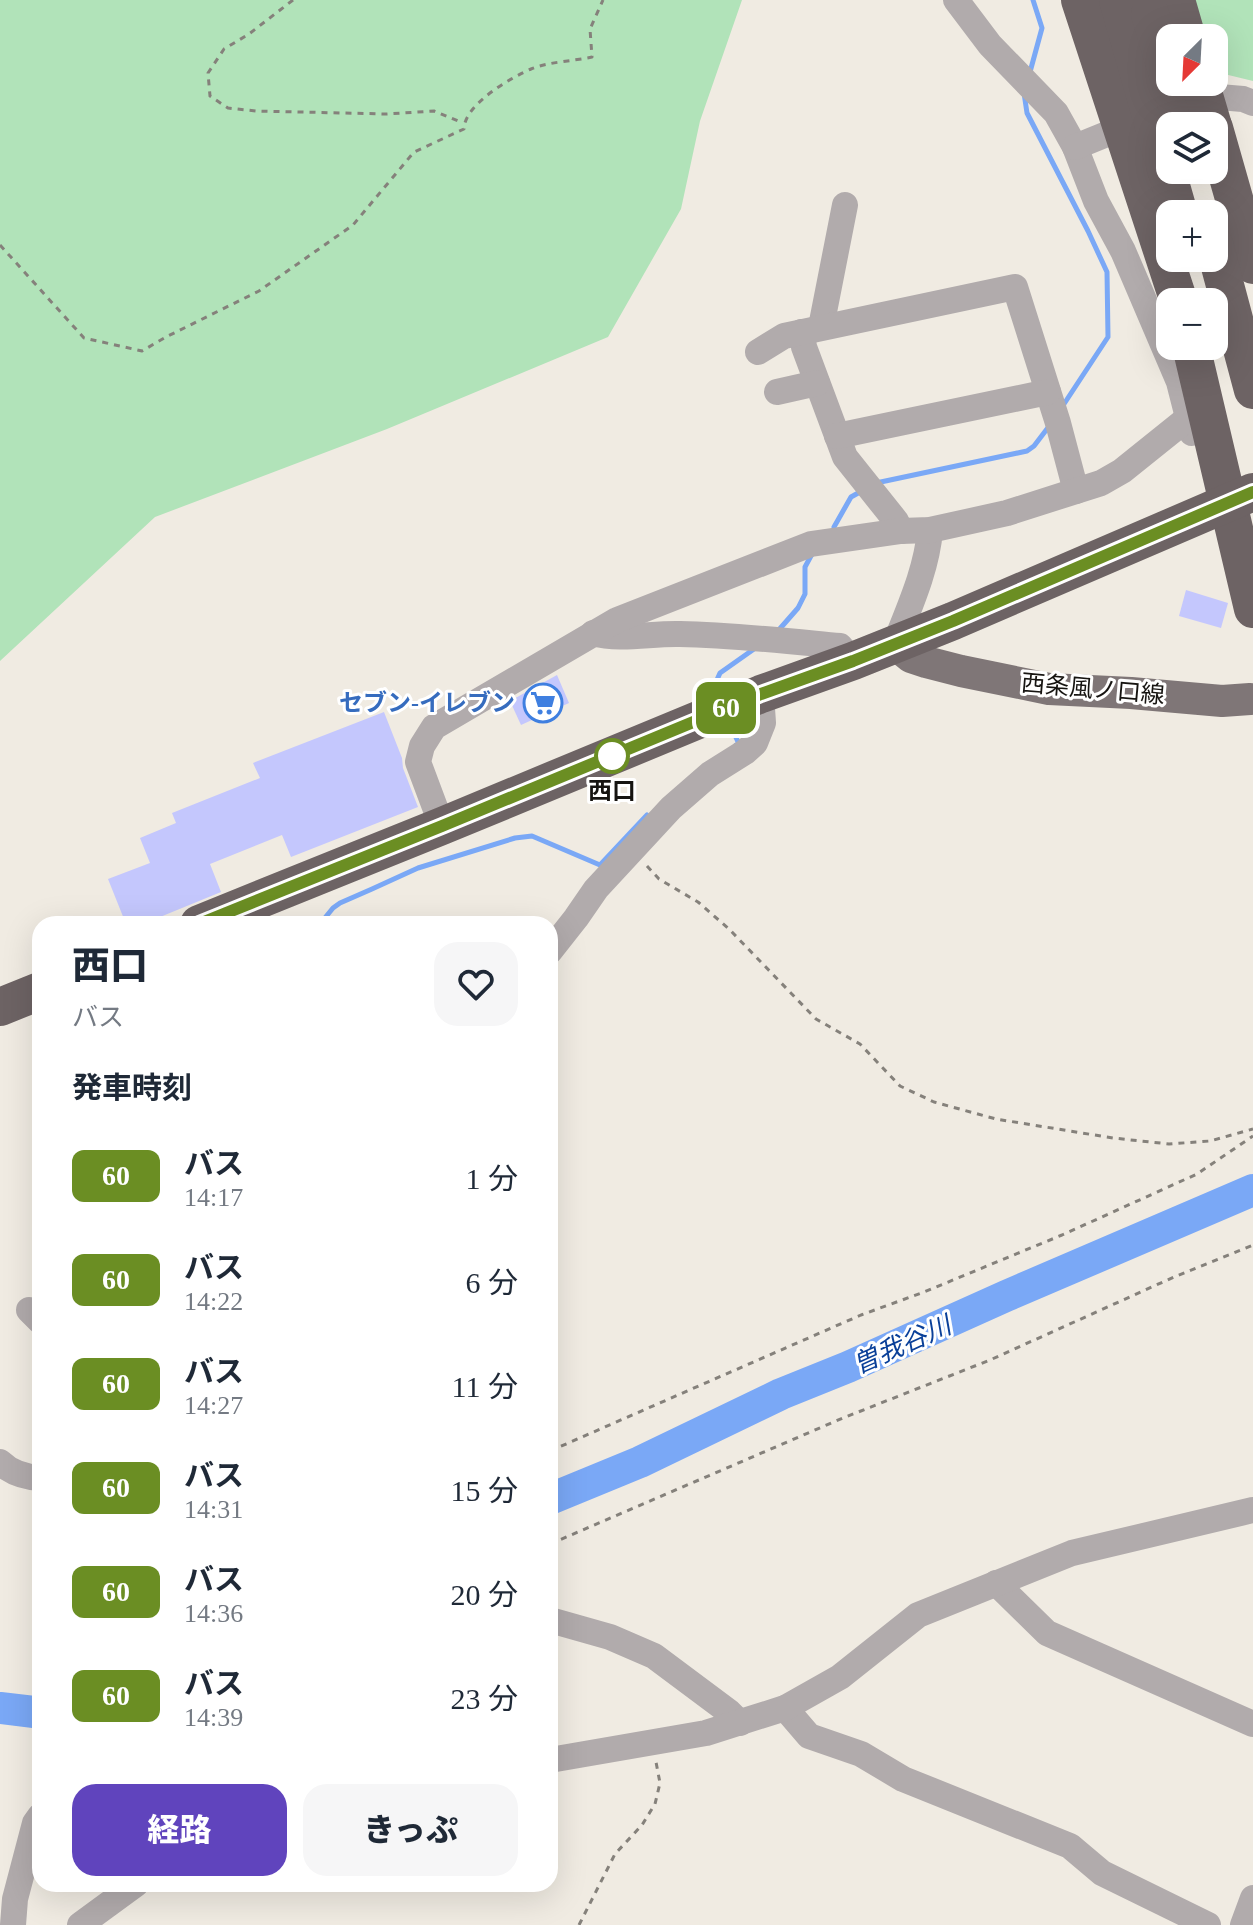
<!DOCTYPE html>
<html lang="ja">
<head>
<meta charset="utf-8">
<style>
	:root { --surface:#fff; --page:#f6f6f7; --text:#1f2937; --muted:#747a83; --accent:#6044bd }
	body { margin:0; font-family:"Times New Roman","Noto Sans JP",serif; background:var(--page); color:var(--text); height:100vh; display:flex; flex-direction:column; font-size:30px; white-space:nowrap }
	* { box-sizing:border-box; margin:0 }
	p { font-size:26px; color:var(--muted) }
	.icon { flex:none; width:44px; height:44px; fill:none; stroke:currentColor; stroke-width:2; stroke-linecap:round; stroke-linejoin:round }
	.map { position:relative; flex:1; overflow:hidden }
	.panel { position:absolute; left:32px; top:916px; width:526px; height:976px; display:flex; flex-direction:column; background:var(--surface); border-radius:24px; box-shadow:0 8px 32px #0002 }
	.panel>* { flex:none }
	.badge { padding:0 16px; border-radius:12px; font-size:28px; line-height:52px }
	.needle { width:52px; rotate:204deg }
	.buttons { position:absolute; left:1156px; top:24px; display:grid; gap:16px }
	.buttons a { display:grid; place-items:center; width:72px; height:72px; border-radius:16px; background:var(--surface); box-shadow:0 8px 32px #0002; font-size:40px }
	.map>.badge { position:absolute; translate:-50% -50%; box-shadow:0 0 0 4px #fff }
	h2 { padding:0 40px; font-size:30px; line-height:72px }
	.round { display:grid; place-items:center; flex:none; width:84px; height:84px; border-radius:24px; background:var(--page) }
	.headline { display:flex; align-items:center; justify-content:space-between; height:136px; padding:0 40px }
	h1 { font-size:38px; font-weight:800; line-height:60px }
	.action { display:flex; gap:16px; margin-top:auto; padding:16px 40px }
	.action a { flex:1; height:92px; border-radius:24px; background:var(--accent); color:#fff; font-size:32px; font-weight:800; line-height:92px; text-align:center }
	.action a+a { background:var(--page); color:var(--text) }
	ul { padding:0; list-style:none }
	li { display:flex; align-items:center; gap:24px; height:104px; padding:0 40px }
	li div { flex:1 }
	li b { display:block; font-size:30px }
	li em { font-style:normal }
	li .badge { min-width:88px; font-weight:700; text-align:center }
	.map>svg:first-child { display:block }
	.green { fill:#b1e3b9 }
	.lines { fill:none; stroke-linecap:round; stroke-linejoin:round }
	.stream { stroke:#7aa8f6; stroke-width:5 }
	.river { stroke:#7aa8f6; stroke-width:32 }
	.building { fill:#c4c7fd }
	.path { stroke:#85817b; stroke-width:3; stroke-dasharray:6 6; stroke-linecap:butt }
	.minor { stroke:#b1abac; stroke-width:26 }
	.major { stroke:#7f7677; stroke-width:32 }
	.highway { stroke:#6d6364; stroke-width:38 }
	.line-casing { stroke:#fff; stroke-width:18 }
	.line { stroke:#6b8e23; stroke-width:12 }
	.stop-dot { fill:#fff; stroke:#6b8e23; stroke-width:4 }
	.labels { text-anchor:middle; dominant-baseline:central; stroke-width:6; stroke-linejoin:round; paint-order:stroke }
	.street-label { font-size:24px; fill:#161411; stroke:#fff }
	.shop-label { font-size:24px; font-weight:bold; fill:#366cbe; stroke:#fff; text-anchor:end }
	.stop-label { font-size:24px; font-weight:bold; fill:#161411; stroke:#fff }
	.water-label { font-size:26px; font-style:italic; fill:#0a4099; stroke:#fff }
</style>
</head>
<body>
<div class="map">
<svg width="1253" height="1925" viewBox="0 0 1253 1925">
	<rect width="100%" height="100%" fill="#f0ebe2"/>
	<g class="green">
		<polygon points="0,0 742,0 700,121 681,209 608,337 387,429 155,517 0,661"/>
		<polygon points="1195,0 1253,0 1253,81 1216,72 1214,65 1214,38 1206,38"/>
	</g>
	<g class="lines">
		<g class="stream">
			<polyline points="1030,72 1042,28 1033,0"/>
			<polyline points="1024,93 1027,113 1088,231 1107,272 1108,337 1062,407"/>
			<polyline points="876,483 1027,451 1034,446 1050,425"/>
			<polyline points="834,527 851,497 860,492"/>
			<polyline points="777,632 798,608 805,594 805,567 812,554"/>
			<polyline points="719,696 716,682 720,673 754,649"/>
			<polyline points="734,733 739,744 736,745"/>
			<polyline points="320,924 333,908 340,903 372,889 418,868 515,838 532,836 600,865 647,815"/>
		</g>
		<g class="river">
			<polyline points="550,1499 640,1462 781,1394 848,1367 1006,1296 1253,1190"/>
			<polyline points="0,1708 34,1712 40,1710"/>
		</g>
	</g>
	<g class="building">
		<polygon points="1186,590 1228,603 1221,628 1179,616"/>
		<polygon points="557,675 569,703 521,725 510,701"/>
		<polygon points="384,712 402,758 403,768 418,807 291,857 282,835 210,864 221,892 143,924 126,924 108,879 150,863 140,838 176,823 172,813 260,778 253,763"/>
	</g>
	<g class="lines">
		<g class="path">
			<polyline points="293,0 249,34 224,49 208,73 210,96 228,108 256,111 386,114 434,111 463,123"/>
			<path d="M0 245 84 338 142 351 166 337 259 291 353 225 414 152 464 129C464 105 510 78 531 69 547 62 574 61 592 57L590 29 603 0"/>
			<polyline points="647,866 659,879 698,902 729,929 816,1019 860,1044 900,1086 934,1102 996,1119 1113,1138 1169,1144 1210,1141 1253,1129"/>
			<polyline points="550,1451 861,1315 924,1292 1062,1235 1197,1174 1253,1136"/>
			<polyline points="550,1544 843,1418 990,1360 1174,1277 1253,1245"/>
			<polyline points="579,1925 615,1854 642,1825 655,1804 660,1783 656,1762"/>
		</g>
		<g class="minor">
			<polyline points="956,0 990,45 1056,113 1075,147 1096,201 1123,251 1179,382 1192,433"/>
			<polyline points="1219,97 1243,99 1253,103"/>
			<polyline points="1075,147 1107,134"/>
			<polyline points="821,327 845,205"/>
			<polyline points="802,332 804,347 845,457 896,521 901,531"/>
			<polyline points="758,352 784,336 1015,287 1058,423 1076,491"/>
			<polyline points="777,392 817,383"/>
			<polyline points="837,436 1048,392"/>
			<path d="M593 633C621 641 651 633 680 634 733 635 787 641 840 646L853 661"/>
			<path d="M895 644C909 608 927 569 930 530"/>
			<polyline points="442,826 418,762 422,746 434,727 617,620 811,544 901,531 930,530 1007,513 1101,483 1122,471 1188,418"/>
			<polyline points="550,951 576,918 596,889 671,808 710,774 745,752 755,743 763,723 761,694"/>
			<polyline points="29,1310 40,1321"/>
			<path d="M0 1462C11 1473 25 1477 40 1478"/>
			<polyline points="996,1583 1047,1633 1253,1724"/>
			<polyline points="550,1620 610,1637 654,1656 729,1712 740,1723"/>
			<polyline points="785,1708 809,1736 861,1754 903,1779 1070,1846 1102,1873 1208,1925"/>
			<polyline points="550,1760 706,1733 785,1708 840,1677 918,1615 1072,1553 1253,1510"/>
			<polyline points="13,1925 15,1899 35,1823 40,1816"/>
			<polyline points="80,1925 136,1884"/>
			<polyline points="1243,1925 1253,1898"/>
		</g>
		<polyline class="major" points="895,644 911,657 926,662 961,671 1049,689 1131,693 1222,701 1250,699"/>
		<g class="highway">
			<polyline points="1080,0 1179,302"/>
			<polyline points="1118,0 1179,214"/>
			<polyline points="1176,0 1187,38"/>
			<polyline points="1150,14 1183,126"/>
			<polyline points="1200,82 1213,126"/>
			<polyline points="1214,128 1253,265"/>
			<polyline points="1214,244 1253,390"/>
			<polyline points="1191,346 1253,609"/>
			<polyline points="199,924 442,826 761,694 853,661 953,621 1253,492"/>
			<polyline points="0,1007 40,991"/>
		</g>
	</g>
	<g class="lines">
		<g class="line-casing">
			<polyline id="line" points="199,924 442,826 761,694 853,661 953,621 1253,492"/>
		</g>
		<use href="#line" class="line"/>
	</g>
	<defs>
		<g id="supermarket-ring" transform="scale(2)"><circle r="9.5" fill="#fff" stroke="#3f7fe0" stroke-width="1.5"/><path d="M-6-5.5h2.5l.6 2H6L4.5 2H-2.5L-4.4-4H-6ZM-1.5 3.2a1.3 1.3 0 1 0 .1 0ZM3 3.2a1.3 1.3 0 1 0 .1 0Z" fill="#3f7fe0"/></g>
	</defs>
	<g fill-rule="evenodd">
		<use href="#supermarket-ring" x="543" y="703"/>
	</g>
	<circle class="stop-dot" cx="612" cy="756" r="16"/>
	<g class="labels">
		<g class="street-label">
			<text transform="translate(1093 689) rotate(5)">西条風ノ口線</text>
		</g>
		<g class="shop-label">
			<text x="515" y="703">セブン-イレブン</text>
		</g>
		<g class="stop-label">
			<text x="612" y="791">西口</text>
		</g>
		<g class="water-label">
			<text transform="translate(902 1345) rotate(-24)">曽我谷川</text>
		</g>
	</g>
</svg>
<div class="buttons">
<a><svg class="needle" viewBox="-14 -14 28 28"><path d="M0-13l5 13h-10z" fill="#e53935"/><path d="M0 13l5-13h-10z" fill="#747a83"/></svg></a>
<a><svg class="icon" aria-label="layers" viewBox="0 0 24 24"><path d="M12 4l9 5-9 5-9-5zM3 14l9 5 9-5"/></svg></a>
<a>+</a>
<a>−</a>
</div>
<b class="badge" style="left:726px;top:708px;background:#6b8e23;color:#fff">60</b>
<section class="panel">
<div class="headline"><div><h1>西口</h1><p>バス</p></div><a class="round"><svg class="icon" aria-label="heart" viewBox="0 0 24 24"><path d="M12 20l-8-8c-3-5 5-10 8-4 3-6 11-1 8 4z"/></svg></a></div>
<h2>発車時刻</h2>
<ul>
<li><span class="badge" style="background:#6b8e23;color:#fff">60</span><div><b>バス</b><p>14:17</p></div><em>1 分</em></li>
<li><span class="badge" style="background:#6b8e23;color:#fff">60</span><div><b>バス</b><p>14:22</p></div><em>6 分</em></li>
<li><span class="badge" style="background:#6b8e23;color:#fff">60</span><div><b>バス</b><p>14:27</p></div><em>11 分</em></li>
<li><span class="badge" style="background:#6b8e23;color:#fff">60</span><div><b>バス</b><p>14:31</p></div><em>15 分</em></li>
<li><span class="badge" style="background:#6b8e23;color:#fff">60</span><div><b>バス</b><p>14:36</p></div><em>20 分</em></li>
<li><span class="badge" style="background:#6b8e23;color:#fff">60</span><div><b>バス</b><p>14:39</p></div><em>23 分</em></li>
</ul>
<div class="action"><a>経路</a><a>きっぷ</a></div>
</section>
</div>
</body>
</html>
